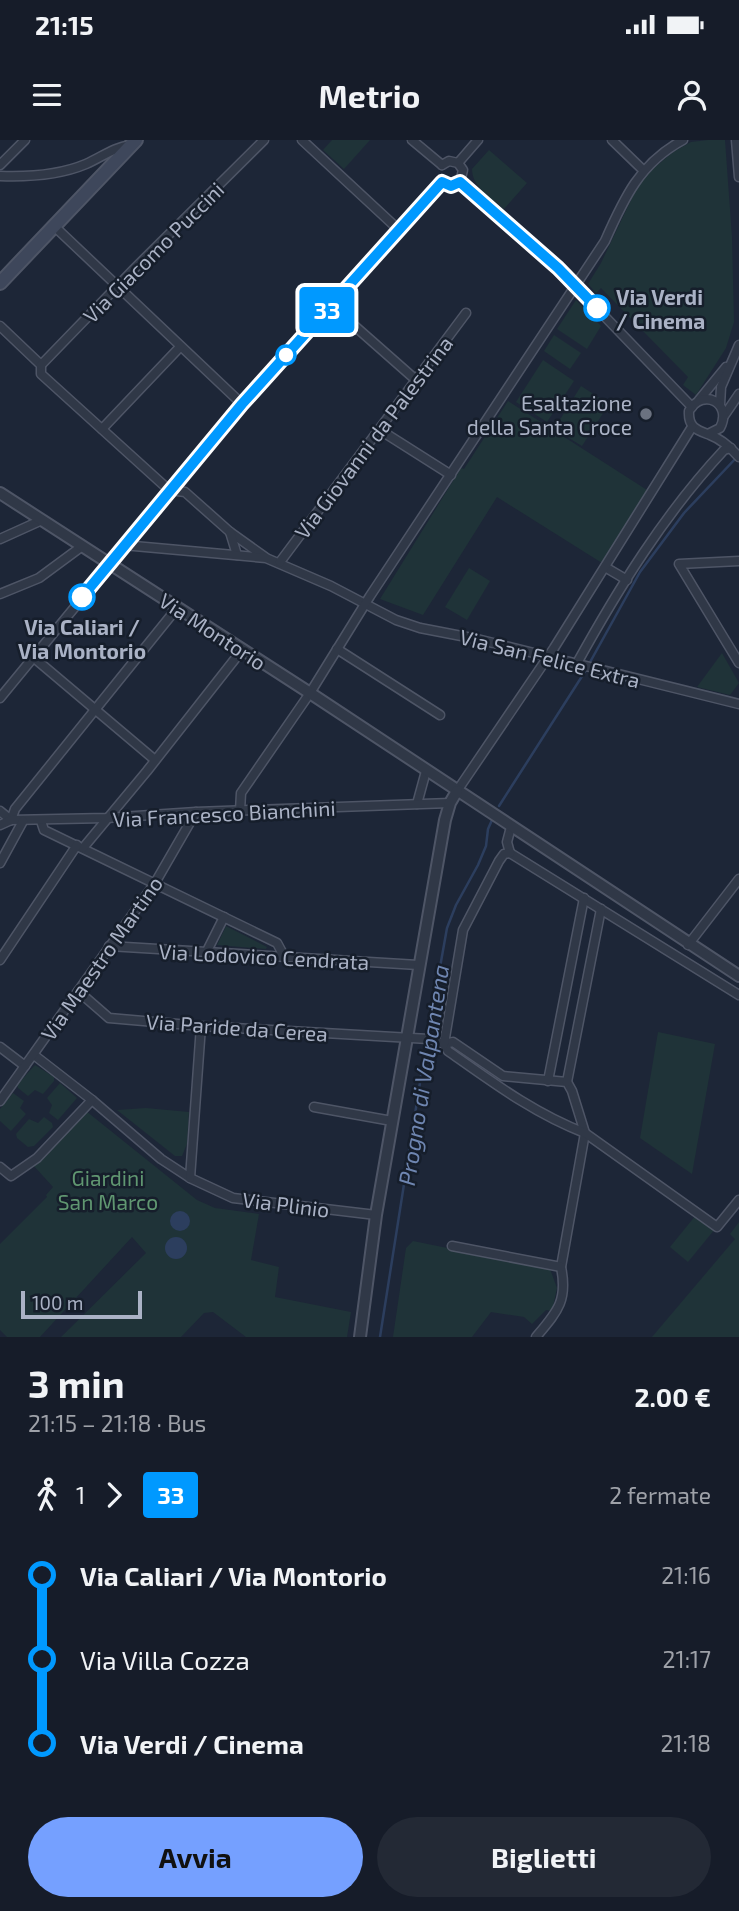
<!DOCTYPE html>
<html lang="it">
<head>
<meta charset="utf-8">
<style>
	:root { --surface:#161c29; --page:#232935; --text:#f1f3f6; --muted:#9ea1a8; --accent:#75a0ff }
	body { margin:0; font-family:"Exo 2",sans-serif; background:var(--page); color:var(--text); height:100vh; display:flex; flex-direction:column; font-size:26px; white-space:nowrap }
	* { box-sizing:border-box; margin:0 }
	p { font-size:23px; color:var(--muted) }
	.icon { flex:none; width:38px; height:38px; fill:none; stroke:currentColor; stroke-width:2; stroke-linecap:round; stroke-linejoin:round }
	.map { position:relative; height:1197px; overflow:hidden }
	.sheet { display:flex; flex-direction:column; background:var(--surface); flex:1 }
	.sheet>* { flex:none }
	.badge { padding:0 14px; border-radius:5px; font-size:24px; line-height:46px }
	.scale { position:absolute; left:21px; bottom:18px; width:121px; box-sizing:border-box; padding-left:7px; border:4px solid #aab2c5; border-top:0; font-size:19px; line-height:24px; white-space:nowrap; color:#aab2c5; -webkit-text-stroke:5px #161e2b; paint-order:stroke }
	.map>.badge { position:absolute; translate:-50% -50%; box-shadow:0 0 0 4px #fff }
	.legs { display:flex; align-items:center; gap:10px; height:77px; padding:0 28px; font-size:23px }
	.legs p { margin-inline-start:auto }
	.overview { display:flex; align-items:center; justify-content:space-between; height:119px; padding:0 28px }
	h1 { font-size:38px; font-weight:700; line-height:52px }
	.action { display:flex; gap:14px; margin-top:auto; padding:14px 28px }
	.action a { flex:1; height:80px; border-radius:42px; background:var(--accent); color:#111; font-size:28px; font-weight:700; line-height:80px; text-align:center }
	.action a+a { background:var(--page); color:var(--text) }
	ul { padding:0 28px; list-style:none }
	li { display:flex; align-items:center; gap:24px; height:84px; font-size:26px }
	li i { display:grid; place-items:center; width:10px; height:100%; margin:0 9px; background:currentColor }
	li i::after { content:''; width:18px; height:18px; margin:-9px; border:5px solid; border-radius:50%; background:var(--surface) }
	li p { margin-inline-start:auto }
	li:first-child i { background:linear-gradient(#0000 50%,currentColor 0) }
	li:last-child i { background:linear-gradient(currentColor 50%,#0000 0) }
	.status { display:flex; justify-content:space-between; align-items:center; height:49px; padding:0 35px; background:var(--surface); direction:ltr }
	.status svg { height:19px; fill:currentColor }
	header { display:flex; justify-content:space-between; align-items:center; height:91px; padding:0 28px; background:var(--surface); font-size:32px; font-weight:700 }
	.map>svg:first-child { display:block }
	.green { fill:#1f3338 }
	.water { fill:#2c3e5e }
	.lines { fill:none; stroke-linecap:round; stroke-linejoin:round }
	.stream { stroke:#2c3e5e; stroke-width:2.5 }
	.minor-casing { stroke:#4e5566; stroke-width:11 }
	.tertiary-casing { stroke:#4e5566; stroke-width:14 }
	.secondary-casing { stroke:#4e5566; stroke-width:16 }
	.minor { stroke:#303847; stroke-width:8 }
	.tertiary { stroke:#303847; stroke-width:10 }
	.secondary { stroke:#3e475b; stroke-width:12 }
	.line-1-casing { stroke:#fff; stroke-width:16 }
	.line-1 { stroke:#09f; stroke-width:10 }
	.stop-1-dot { fill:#fff; stroke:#09f; stroke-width:3.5 }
	.worship-dot { fill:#6b7280; stroke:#161e2b; stroke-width:2.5 }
	.labels { text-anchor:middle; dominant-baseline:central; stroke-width:5; stroke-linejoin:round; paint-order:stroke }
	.street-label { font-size:21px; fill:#aab2c5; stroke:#161e2b }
	.stop-label { font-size:21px; font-weight:bold; fill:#aab2c5; stroke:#161e2b; text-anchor:start }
	.poi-label { font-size:21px; fill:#aab2c5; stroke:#161e2b; text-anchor:end }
	.park-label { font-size:21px; fill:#609771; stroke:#161e2b }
	.water-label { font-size:23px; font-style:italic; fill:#6f86b1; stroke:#161e2b }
</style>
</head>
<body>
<div class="status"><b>21:15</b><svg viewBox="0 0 49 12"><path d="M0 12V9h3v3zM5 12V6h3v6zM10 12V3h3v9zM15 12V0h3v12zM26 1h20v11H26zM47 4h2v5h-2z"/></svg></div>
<header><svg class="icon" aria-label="menu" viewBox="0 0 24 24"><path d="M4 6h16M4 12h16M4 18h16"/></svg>Metrio<svg class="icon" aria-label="person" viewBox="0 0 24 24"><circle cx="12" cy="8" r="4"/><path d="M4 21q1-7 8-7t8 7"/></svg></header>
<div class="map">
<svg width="739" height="1197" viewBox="0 0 739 1197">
	<rect width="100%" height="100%" fill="#1d2637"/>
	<g class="green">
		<polygon points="332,0 370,0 344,29 323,10"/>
		<polygon points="708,0 725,0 732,97 734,182 726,208 696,255 683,245 688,237 601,148 596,153 588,144 601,123 641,39 673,12 691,2"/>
		<path d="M489 10 527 43 504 69C491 58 472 47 472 29Z"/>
		<polygon points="576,160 601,186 587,209 557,189"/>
		<polygon points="554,195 581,213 570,229 544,211"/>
		<polygon points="543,220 574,241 547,282 516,262"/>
		<polygon points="581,246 609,264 582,306 554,289"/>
		<polygon points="508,261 647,350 602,423 497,357 423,475 380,459 461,328 464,329"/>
		<polygon points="469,428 490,441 467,480 445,467"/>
		<polygon points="722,513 739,543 730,555 697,547"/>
		<polygon points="226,786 267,807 266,809 217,805"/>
		<polygon points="658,892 715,904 692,1034 640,998"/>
		<polygon points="35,925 54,937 54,941 43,954 35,950 28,956 18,948 17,945"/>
		<polygon points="60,943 77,958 58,980 49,973 52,965 47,958"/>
		<polygon points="13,953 24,961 20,968 26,974 11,991 0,981 0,969"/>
		<polygon points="146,968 189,972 187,1004 182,1016 175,1016 117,970"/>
		<polygon points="86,971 197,1060 215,1068 259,1074 251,1120 279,1127 275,1157 351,1172 347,1197 246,1197 213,1172 204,1173 181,1197 61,1197 146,1113 132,1097 40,1197 7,1197 0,1190 0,1104 47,1057 46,1055 53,1047 33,1025"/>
		<polygon points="44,977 52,983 53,987 34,1006 28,1007 17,998 16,994 29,979 38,983"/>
		<polygon points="696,1075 715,1089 688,1122 670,1107"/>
		<polygon points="739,1082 739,1197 652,1197 735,1099 730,1094"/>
		<polygon points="413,1101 550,1129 557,1148 552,1171 546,1170 532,1184 524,1177 491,1172 472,1197 393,1197 406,1108"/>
	</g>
	<g class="water">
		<circle cx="180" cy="1081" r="10"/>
		<circle cx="176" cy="1108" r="11"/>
	</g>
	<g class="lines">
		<g class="stream">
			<polyline points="589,524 640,432 684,373 737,317"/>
			<polyline points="499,666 586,530"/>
			<polyline points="380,1197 424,917 447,788 456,765 478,725 486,706 488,689 492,680"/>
		</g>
		<g class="minor-casing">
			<g id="minor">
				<polyline points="302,0 399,90"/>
				<polyline points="412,0 442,25"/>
				<polyline points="612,0 643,30"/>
				<polyline points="736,0 739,37"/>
				<polyline points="458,23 478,0"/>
				<polyline points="0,25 25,0"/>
				<polyline points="442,25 449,21 458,23 463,30 460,42"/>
				<path d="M0 36C28 37 60 35 86 24 102 17 114 7 131 5"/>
				<polyline points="460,42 558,128 692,267"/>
				<polyline points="54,86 242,264"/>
				<polyline points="332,166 416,240"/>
				<polyline points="0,186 41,225 41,234 169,350 185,352 230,392 265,417"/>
				<polyline points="41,225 134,129 264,0"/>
				<polyline points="699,260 726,227"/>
				<polyline points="720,265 721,247 739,205"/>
				<polyline points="724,276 739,254"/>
				<polyline points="102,289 180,207"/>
				<polyline points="380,290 451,335"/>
				<path d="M708 294 720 288C733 263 703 247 689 271 688 288 697 290 710 295 721 299 731 308 739 317"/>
				<polyline points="230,392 237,415"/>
				<polyline points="0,399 42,380"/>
				<polyline points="123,405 266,418 331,446 396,480 420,488 477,499 739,564"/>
				<polyline points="739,421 679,424 739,523"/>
				<polyline points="280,422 466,173"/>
				<polyline points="605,427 627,440"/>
				<polyline points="0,454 39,438 81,407"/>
				<polyline points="337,509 440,575"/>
				<polyline points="33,517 155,620"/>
				<path d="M576 525C618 449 665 373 724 310L731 308"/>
				<polyline points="0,558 242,264 442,42"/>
				<polyline points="457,651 554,508 692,287"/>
				<polyline points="417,664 426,631"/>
				<polyline points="0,671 11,680"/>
				<path d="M240 671 241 653 310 553 370 456 605 101C624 58 640 23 683 0"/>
				<polyline points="11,680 15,669 177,468"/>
				<polyline points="41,681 44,690 277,803 284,816"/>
				<polyline points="0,685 11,680 106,678 196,672 450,663"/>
				<polyline points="83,708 147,631 242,510"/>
				<polyline points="510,713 739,855"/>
				<polyline points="510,713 507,702 511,687"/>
				<polyline points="0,723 23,681"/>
				<polyline points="688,805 739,739"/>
				<polyline points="109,806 418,825"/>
				<polyline points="206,813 224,777"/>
				<polyline points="0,820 77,705"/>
				<path d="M78 851 109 878 201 886 429 899 444 904 453 902 503 936 567 942 572 951 585 993 561 1127C568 1161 557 1172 536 1197"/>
				<path d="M444 904 448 911C492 942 535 974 585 993L717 1087 739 1060"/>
				<polyline points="444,904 463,790 499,721 504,714 510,713"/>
				<polyline points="0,907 25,926"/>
				<polyline points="34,915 92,960 161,1019 190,1038 233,1058 376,1075"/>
				<polyline points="548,941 584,758"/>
				<polyline points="567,942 601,769"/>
				<polyline points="0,961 155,743 196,672"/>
				<polyline points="314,967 392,981"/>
				<polyline points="0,1027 11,1036 37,1018 92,960"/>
				<polyline points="190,1038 201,886"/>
				<polyline points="452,1106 561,1127"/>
			</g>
		</g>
		<g class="tertiary-casing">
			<g id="tertiary">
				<polyline points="0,353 310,553 739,836"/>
				<polyline points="360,1197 376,1075 445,680 450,663 457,651"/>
			</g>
		</g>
		<g class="secondary-casing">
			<polyline id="secondary" points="0,143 136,0"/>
		</g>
		<use href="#minor" class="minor"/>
		<use href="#tertiary" class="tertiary"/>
		<use href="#secondary" class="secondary"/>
	</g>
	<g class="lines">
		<g class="line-1-casing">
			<polyline id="line-1" points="82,457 242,264 442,42 451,46 460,42 558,128 597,168"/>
		</g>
		<use href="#line-1" class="line-1"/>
	</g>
	<g class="stop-1-dot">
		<circle cx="597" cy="168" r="12"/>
		<circle cx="286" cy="215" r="9"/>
		<circle cx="82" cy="457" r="12"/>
	</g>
	<circle class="worship-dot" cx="646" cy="274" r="7"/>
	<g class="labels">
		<g class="street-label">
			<text transform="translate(153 112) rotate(-45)">Via Giacomo Puccini</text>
			<text transform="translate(373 297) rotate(-53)">Via Giovanni da Palestrina</text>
			<text transform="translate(213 491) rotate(33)">Via Montorio</text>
			<text transform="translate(550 518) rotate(14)">Via San Felice Extra</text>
			<text transform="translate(224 673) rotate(-3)">Via Francesco Bianchini</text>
			<text transform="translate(264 816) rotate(3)">Via Lodovico Cendrata</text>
			<text transform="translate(101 818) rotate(-55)">Via Maestro Martino</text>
			<text transform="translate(237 887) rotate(4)">Via Paride da Cerea</text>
			<text transform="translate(286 1064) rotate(7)">Via Plinio</text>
		</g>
		<g class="stop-label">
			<text x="616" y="156">Via Verdi<tspan x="616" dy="24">/ Cinema</tspan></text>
			<text x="82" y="486" text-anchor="middle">Via Caliari /<tspan x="82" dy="24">Via Montorio</tspan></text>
		</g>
		<g class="poi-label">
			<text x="632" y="262">Esaltazione<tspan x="632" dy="24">della Santa Croce</tspan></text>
		</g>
		<g class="park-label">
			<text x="108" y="1037">Giardini<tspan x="108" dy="24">San Marco</tspan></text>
		</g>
		<g class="water-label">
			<text transform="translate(423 935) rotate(-81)">Progno di Valpantena</text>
		</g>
	</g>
</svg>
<div class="scale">100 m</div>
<b class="badge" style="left:327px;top:170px;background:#09f;color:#fff">33</b>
</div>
<section class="sheet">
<div class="overview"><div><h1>3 min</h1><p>21:15 – 21:18 · Bus</p></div><b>2.00 €</b></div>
<div class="legs"><svg class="icon" aria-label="walk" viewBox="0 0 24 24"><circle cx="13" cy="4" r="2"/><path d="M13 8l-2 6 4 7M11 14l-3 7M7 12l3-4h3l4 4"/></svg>1<svg class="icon" aria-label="forward" viewBox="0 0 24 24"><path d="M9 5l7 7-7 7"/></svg><b class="badge" style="background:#09f;color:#fff">33</b><p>2 fermate</p></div>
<ul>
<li><i style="color:#09f"></i><b>Via Caliari / Via Montorio</b><p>21:16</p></li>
<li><i style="color:#09f"></i><span>Via Villa Cozza</span><p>21:17</p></li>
<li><i style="color:#09f"></i><b>Via Verdi / Cinema</b><p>21:18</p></li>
</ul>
<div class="action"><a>Avvia</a><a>Biglietti</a></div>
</section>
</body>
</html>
